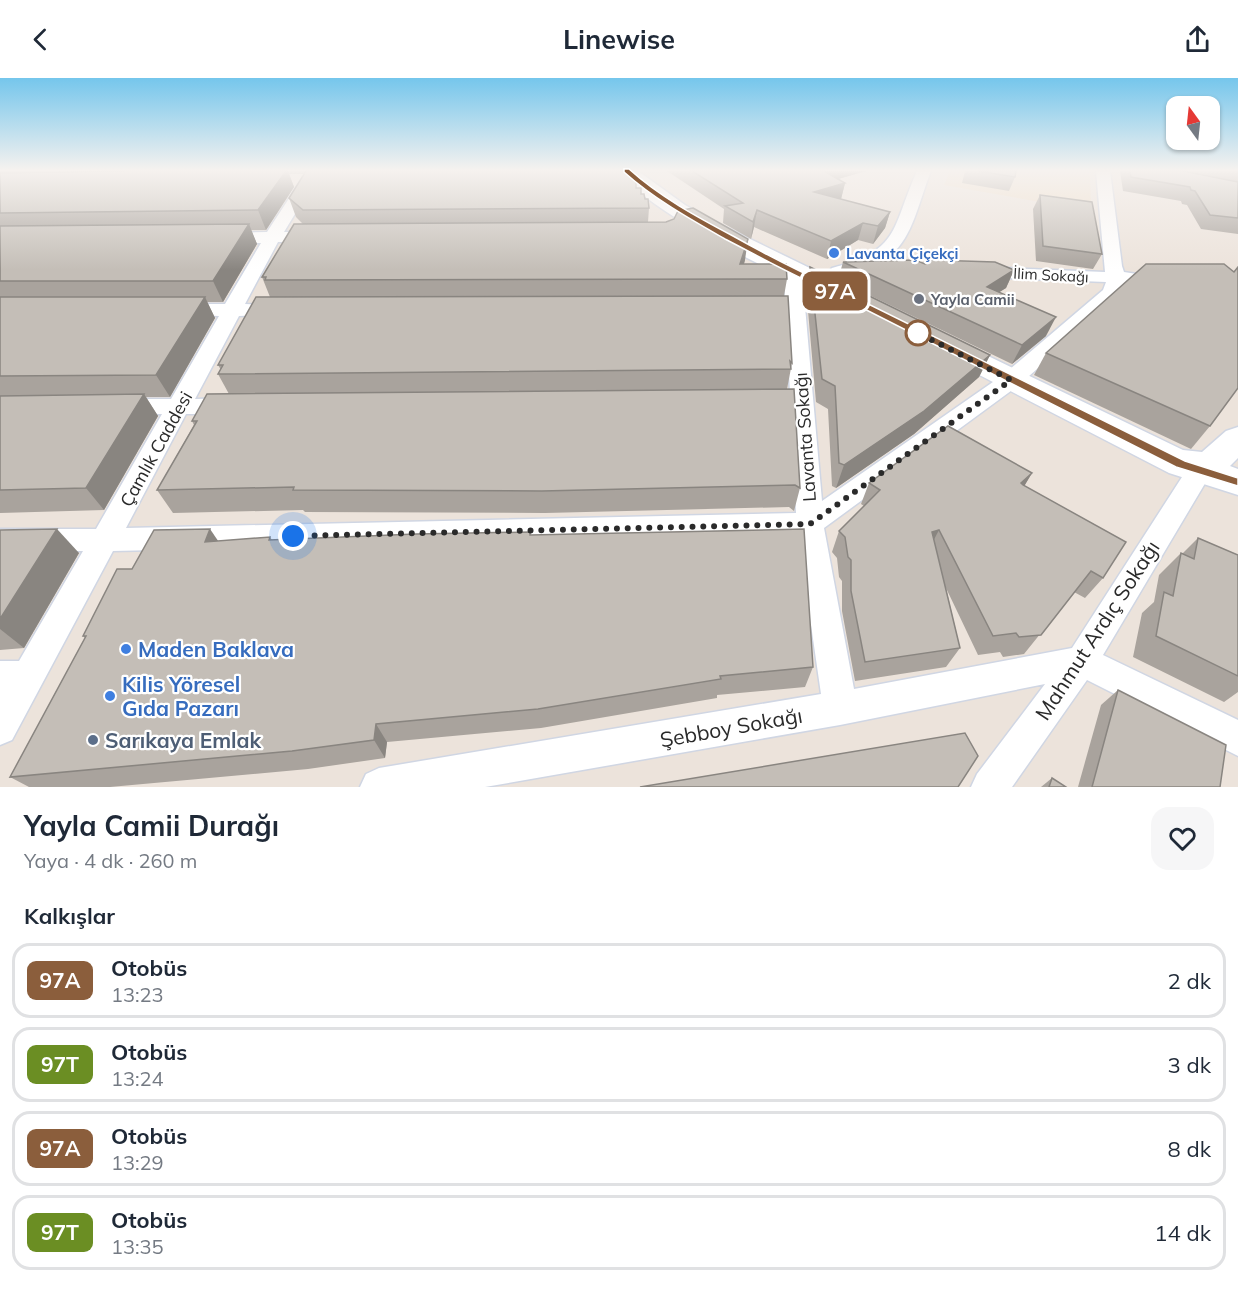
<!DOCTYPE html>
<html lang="tr">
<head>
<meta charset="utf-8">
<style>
	:root { --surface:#fff; --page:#f6f6f7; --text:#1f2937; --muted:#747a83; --line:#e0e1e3 }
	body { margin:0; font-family:Mulish,sans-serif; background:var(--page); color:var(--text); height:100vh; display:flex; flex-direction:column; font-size:22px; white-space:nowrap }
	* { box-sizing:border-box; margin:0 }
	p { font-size:20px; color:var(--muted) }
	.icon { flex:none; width:33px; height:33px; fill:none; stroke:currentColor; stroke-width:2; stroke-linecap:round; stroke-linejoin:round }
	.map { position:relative; height:709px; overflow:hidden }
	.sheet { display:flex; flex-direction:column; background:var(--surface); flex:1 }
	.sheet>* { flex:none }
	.badge { padding:0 12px; border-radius:9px; font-size:21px; line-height:39px }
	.needle { width:39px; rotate:345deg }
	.fabs { position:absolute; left:1166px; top:18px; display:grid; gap:12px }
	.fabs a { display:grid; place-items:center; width:54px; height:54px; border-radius:12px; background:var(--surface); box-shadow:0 2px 4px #0004; font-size:30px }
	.you { position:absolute; width:30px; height:30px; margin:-15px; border:4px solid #fff; border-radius:50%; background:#1a73e8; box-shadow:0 0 0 9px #1a73e833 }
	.map>.badge { position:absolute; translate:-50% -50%; box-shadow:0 0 0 3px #fff }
	h2 { padding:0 24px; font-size:22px; line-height:54px }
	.round { display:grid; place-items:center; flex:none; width:63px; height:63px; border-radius:18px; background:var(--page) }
	.overview { display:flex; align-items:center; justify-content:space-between; height:102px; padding:0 24px }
	h1 { font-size:28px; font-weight:700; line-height:45px }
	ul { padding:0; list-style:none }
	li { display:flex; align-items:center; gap:18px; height:75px; margin:0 12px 9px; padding:0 12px; border:3px solid var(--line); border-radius:18px }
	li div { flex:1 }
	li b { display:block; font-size:22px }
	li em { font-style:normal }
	li .badge { min-width:66px; font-weight:700; text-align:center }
	header { display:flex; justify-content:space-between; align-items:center; height:78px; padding:0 24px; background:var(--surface); font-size:27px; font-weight:700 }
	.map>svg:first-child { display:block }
	.education { fill:#efdec9 }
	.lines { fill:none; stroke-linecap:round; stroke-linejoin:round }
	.street-casing { stroke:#d0d6e3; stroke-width:3 }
	.secondary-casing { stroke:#d0d6e3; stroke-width:3 }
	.street { fill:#fff; fill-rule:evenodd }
	.secondary { fill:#fff; fill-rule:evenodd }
	.wall { fill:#a9a39d }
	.shaded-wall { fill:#898580 }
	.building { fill:#c4beb7; stroke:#898580; stroke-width:1.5 }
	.line { fill:#8b5e3c; stroke:#fff; stroke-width:1.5 }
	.walk { stroke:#2a2a2a; stroke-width:6; stroke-dasharray:0 10.8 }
	.shop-dot { fill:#3f7fe0; stroke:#fff; stroke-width:2 }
	.worship-dot { fill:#6b7280; stroke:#fff; stroke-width:2 }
	.stop-dot { fill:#fff; stroke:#8b5e3c; stroke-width:3 }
	.service-dot { fill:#5c6f8a; stroke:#fff; stroke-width:2 }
	.labels { text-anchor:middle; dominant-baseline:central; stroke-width:4.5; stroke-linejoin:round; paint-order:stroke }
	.far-shop-label { font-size:15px; font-weight:bold; fill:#366cbe; stroke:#fff; text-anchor:start }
	.far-street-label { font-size:15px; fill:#2a2a2a; stroke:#fff }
	.far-worship-label { font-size:15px; font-weight:bold; fill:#5b616d; stroke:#fff; text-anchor:start }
	.street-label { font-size:18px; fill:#2a2a2a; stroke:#fff }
	.near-street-label { font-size:21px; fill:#2a2a2a; stroke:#fff }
	.near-shop-label { font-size:21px; font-weight:bold; fill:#366cbe; stroke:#fff; text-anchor:start }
	.near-service-label { font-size:21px; font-weight:bold; fill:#4e5e75; stroke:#fff; text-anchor:start }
</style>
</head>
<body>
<header><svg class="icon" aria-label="back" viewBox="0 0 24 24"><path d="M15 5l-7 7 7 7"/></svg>Linewise<svg class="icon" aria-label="share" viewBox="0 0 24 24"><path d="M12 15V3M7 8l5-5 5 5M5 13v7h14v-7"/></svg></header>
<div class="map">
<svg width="1238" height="709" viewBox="0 0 1238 709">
	<rect width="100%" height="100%" fill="#ece3db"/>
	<polygon class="education" points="950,93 1090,93 1091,133 944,107"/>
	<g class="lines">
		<g class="street-casing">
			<g id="street">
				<polygon points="307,93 321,93 284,154 318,154 326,159 318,164 278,164 245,226 288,228 291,232 288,236 239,238 195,321 233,320 241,323 245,328 241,333 233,336 186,336 126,450 796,435 791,331 754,328 751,323 754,318 790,315 786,237 750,235 747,231 750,227 785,225 784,194 787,190 799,190 802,194 822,423 1003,297 1103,212 1106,204 980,199 974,198 971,194 974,190 980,189 1105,194 1096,93 1110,93 1122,188 1124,194 1137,196 1140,200 1137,204 1124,205 1119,218 1019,307 824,450 854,611 1072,570 1191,385 1200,383 1209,385 1213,392 1103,577 1238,642 1238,678 1087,602 1012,709 971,709 977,696 1045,606 840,647 485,709 360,709 366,696 379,690 821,616 798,457 113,473 12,662 0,667 0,583 19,583 83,473 0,473 0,451 96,451 162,336 120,337 112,334 108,329 112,324 120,321 171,321 219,238 171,236 168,232 171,228 178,226 225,226 261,165 221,165 213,160 221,155 267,154"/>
				<path d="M917 93H931C914 136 911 180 859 194 850 196 841 200 832 198L829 194 832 190C901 172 891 151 917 93Z"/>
			</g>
		</g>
		<g class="secondary-casing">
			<g id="secondary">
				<path d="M616 93H638L685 127 713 143 857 213 861 219 857 225 848 227 839 225C776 194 712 166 655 126 642 116 625 106 616 93Z"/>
				<polygon points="945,259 955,262 1183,372 1202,374 1226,353 1238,349 1238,380 1230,388 1238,391 1238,417 1169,395 935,274 931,268 935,262"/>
			</g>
		</g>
		<use href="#street" class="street"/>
		<use href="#secondary" class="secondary"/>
	</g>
	<g class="wall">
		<polygon points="0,93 305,93 303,96 289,96 294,109 266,152 251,152 257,166 223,224 207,224 215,240 170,319 146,319 158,338 104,432 0,435"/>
		<polygon points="667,93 866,93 838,101 845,105 841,121 890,134 885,150 873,166 858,162 827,181 754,149 751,161 723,145 724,131"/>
		<polygon points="965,93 1016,93 1015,99 1009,113 962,105"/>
		<polygon points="1120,93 1238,93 1238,156 1201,151 1187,127 1182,126 1181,123 1123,113"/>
		<polygon points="630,100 645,121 649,130 648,144 745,182 744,186 787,201 784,218 792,285 787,311 800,410 794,433 789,429 545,435 305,434 303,432 173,435 157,412 194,347 192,343 229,316 218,296 221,292 218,287 270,219 262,199 303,146 296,139 289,120"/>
		<polygon points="1040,117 1102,176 1093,191 1036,183 1033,131"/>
		<polygon points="843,184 925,186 1014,192 1006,210 999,214 1046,258 1012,286 838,202"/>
		<polygon points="810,189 990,277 979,299 914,356 836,410 832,408 828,331 816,324 806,210"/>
		<polygon points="1046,275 1210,348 1191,371 1034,297"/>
		<polygon points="1032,395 1024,408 1103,500 1085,520 1074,514 1024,576 1003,579 1000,574 978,577 946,510 960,570 946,589 855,603 842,533 842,503 839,499 837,480 832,474 839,453 864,428 861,426 869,405"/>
		<polygon points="0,452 79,475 24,570 0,572"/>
		<polygon points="531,457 813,589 805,609 717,617 717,620 541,650 387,664 385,680 308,691 110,709 29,709 10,699 85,560 83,558 132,491 218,463 270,459 272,462"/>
		<polygon points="1198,460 1238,477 1238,614 1224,624 1133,579 1142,535 1154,524 1159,497 1181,475 1182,476"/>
		<polygon points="1118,612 1220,709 1078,709 1101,627"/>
		<polygon points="1052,700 1066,709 1041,709"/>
	</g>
	<g class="shaded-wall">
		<polygon points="286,93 288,93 294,109 266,152 258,132"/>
		<polygon points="820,93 866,93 817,107"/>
		<polygon points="845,105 841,121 814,114"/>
		<polygon points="757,132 754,149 751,161 753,144"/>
		<polygon points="890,134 885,150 873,166 878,148"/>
		<polygon points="863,145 858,162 827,181 831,163"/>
		<polygon points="249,146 257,166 223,224 213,203"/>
		<polygon points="748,161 745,182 739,201 740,186"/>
		<polygon points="1014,192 1006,210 979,227 987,209"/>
		<polygon points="205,219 215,240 170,319 156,297"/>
		<polygon points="1056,239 1046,258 1012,286 1022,267"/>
		<polygon points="990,277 979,299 914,356 836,410 844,387"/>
		<polygon points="144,316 158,338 104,432 86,410"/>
		<polygon points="1032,395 1019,417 1021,405"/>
		<polygon points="57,451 79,475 24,570 0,551 0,541"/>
		<polygon points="210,451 225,473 205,464"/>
		<polygon points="939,452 928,473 932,454"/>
		<polygon points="376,646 387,664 385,680 374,662"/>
	</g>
	<g class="building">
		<polygon points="132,93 286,93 258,132 0,135 0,95"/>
		<polygon points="306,93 630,93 630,100 636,102 636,110 641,110 641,116 644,116 645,121 648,121 649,130 303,132 289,120"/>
		<polygon points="692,93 824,93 845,105 814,114 890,134 878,148 863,145 831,163 757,132 753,144 725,128 743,125"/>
		<polygon points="978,93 1016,93 1015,99"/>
		<polygon points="1130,93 1183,93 1238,104 1238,140 1210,137 1195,113 1191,112 1190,109 1131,99"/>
		<polygon points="1040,117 1092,124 1102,176 1043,168"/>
		<polygon points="693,130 748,161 740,186 786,186 787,201 265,202 266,199 262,199 294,146 666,144 674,141 678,133"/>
		<polygon points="249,146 213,203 0,203 0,148"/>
		<polygon points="915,182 925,186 932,182 995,184 1014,192 987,209 1056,239 1022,267 843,184"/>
		<polygon points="1146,186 1224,186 1234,194 1238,189 1238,310 1210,348 1046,275"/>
		<polygon points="810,189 990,277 924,333 844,387 839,385 835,308 822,301"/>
		<polygon points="788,218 792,285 790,283 791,291 218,296 223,287 218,287 256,219"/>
		<polygon points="0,219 205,219 156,297 0,298"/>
		<polygon points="794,311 800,410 795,407 542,413 293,412 294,409 157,412 197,343 192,343 207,316"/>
		<polygon points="144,316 86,410 0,412 0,318"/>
		<polygon points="948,348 1032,395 1021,405 1023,407 1126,464 1103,500 1091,493 1041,557 1019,559 1016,555 993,558 939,452 932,454 960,570 865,584 851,513 851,482 848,479 845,459 839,453 880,412 869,405"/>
		<polygon points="57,451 0,541 0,452"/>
		<polygon points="210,451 205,464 270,459 269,462 416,456 530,454 530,457 804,451 813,589 720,598 721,601 538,631 376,646 374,662 292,673 10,699 86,558 83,558 117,491 132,491 154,452"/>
		<polygon points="1198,460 1238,477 1238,598 1156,558 1164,514 1173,518 1181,475 1194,481"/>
		<polygon points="1118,612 1226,667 1220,709 1092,709"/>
		<polygon points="965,655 978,678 958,709 640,709"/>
		<polygon points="1052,700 1066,709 1049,709"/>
	</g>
	<linearGradient id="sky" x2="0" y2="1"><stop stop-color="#75c6ec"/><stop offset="0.48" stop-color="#f6f2ef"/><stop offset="1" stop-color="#f6f2ef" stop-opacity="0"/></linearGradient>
	<rect width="1238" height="192" fill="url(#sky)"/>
	<path class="line" d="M624 91H629C660 119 697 139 733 158 767 177 800 194 836 210L1185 383 1238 400V408L1176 389 829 213C794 198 760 179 725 161 690 141 654 121 624 94Z"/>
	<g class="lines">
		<polyline class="walk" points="293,458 810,446 1011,302 912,252 918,255"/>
	</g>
	<g class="shop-dot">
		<circle cx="834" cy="175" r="6"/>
		<circle cx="126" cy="571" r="6"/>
		<circle cx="110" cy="618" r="6"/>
	</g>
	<circle class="worship-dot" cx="919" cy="221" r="6"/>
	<circle class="stop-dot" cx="918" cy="255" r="12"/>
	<circle class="service-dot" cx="93" cy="662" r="6"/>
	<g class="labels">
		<g class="far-shop-label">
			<text x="846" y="175">Lavanta Çiçekçi</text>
		</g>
		<g class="far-street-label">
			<text transform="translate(1051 197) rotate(3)">İlim Sokağı</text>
		</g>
		<g class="far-worship-label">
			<text x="931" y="221">Yayla Camii</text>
		</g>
		<g class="street-label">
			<text transform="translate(805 359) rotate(-94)">Lavanta Sokağı</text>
			<text transform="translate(156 371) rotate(-61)">Çamlık Caddesi</text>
		</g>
		<g class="near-street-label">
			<text transform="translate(1097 552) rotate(-57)">Mahmut Ardıç Sokağı</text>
			<text transform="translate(731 649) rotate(-10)">Şebboy Sokağı</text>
		</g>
		<g class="near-shop-label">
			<text x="138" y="571">Maden Baklava</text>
			<text x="122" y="606">Kilis Yöresel<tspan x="122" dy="24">Gıda Pazarı</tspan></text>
		</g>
		<g class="near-service-label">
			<text x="105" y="662">Sarıkaya Emlak</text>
		</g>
	</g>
</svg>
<div class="fabs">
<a><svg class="needle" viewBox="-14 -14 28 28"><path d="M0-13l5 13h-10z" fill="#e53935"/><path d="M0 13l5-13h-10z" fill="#747a83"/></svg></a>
</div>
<div class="you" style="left:293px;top:458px"></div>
<b class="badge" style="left:835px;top:213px;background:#8b5e3c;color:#fff">97A</b>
</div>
<section class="sheet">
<div class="overview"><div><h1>Yayla Camii Durağı</h1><p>Yaya · 4 dk · 260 m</p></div><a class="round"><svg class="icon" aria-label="heart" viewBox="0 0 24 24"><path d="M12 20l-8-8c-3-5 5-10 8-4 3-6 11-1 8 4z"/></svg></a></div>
<h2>Kalkışlar</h2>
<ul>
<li><span class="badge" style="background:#8b5e3c;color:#fff">97A</span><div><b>Otobüs</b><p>13:23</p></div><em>2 dk</em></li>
<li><span class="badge" style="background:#6b8e23;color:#fff">97T</span><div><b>Otobüs</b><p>13:24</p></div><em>3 dk</em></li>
<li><span class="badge" style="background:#8b5e3c;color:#fff">97A</span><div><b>Otobüs</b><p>13:29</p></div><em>8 dk</em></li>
<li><span class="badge" style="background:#6b8e23;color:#fff">97T</span><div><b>Otobüs</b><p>13:35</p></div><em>14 dk</em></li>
</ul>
</section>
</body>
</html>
